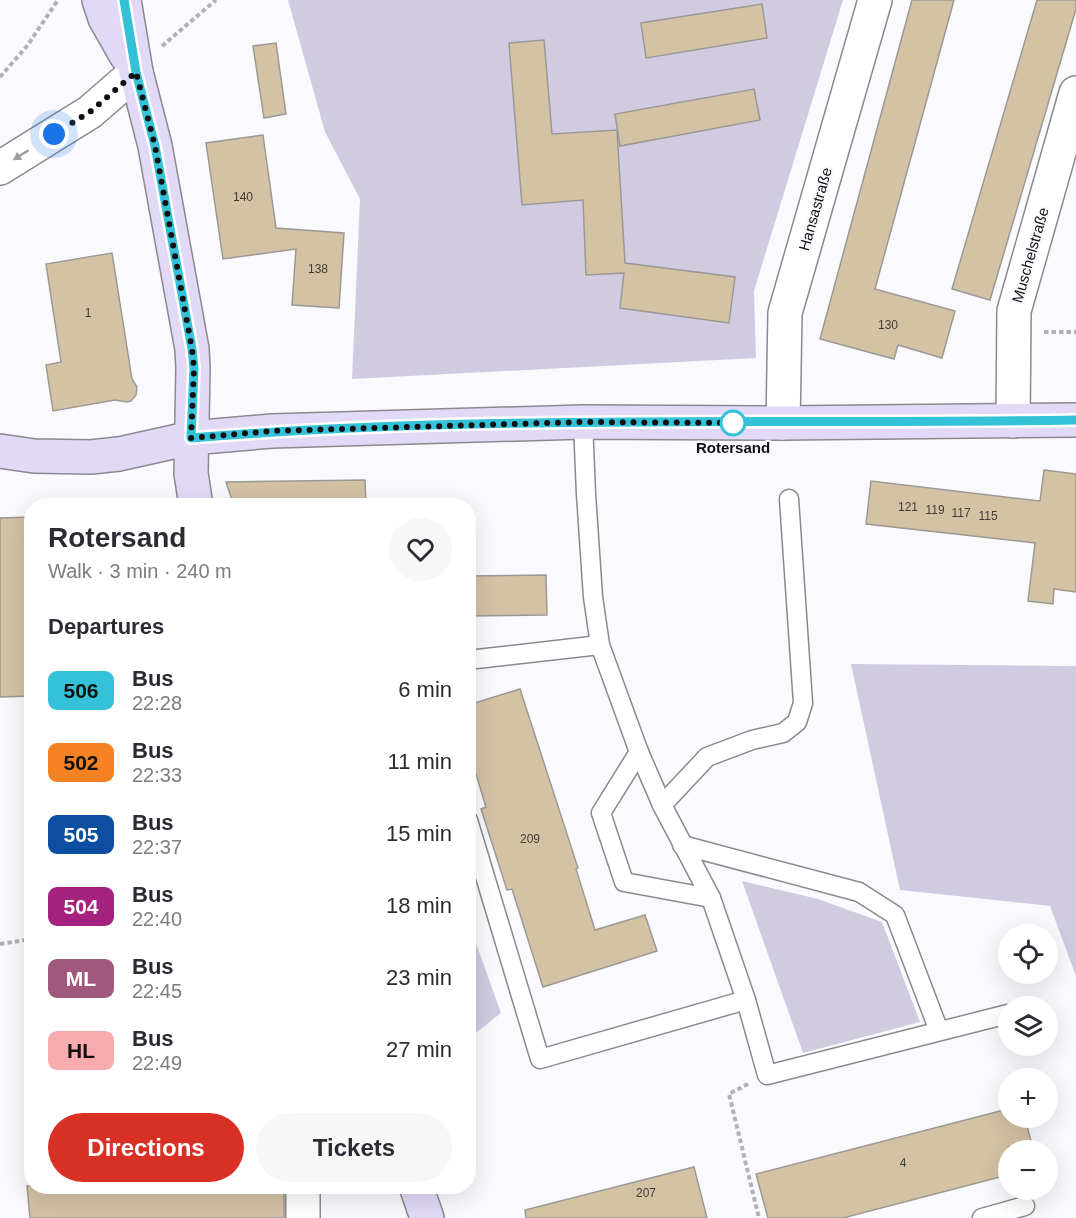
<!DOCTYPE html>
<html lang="en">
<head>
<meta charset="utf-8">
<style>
	:root { --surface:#fff; --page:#f7f7f7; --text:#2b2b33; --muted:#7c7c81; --accent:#d93025 }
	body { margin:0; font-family:Arial,sans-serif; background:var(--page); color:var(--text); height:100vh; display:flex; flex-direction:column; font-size:22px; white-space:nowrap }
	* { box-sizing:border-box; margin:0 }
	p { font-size:20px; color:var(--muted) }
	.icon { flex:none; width:33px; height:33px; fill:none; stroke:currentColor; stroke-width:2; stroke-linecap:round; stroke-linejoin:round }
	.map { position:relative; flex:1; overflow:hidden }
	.sheet { position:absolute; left:24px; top:498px; width:452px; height:696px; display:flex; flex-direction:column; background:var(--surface); border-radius:24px; box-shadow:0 6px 24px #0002 }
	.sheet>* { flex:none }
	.badge { padding:0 12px; border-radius:9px; font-size:21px; line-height:39px }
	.tools { position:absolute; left:998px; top:924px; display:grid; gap:12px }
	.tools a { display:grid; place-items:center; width:60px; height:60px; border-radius:50%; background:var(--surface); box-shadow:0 6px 24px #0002; font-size:30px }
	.you { position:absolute; width:30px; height:30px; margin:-15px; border:4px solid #fff; border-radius:50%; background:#1a73e8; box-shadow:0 0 0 9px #1a73e833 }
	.map>.badge { position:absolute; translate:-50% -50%; box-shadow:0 0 0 3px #fff }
	h2 { padding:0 24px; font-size:22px; line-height:54px }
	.round { display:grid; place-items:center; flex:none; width:63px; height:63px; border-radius:32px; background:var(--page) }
	.overview { display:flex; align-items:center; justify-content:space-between; height:102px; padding:0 24px }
	h1 { font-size:28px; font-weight:700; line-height:45px }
	.button { display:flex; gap:12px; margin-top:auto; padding:12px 24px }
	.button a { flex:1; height:69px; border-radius:36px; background:var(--accent); color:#fff; font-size:24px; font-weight:700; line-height:69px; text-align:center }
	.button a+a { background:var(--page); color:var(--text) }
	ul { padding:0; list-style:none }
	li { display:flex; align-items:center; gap:18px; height:72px; padding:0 24px }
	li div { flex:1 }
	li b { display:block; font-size:22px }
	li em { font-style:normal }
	li .badge { min-width:66px; font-weight:700; text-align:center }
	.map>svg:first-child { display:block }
	.green { fill:#d0cbe1 }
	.building { fill:#d4c2a5; stroke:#9c9995; stroke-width:1.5 }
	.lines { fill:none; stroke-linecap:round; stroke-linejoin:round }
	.lane-casing { stroke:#8a898e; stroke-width:21 }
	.street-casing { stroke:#8a898e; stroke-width:36 }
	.secondary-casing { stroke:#8a898e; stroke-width:36 }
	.path { stroke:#b1b1b4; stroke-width:4; stroke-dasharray:4.5 3; stroke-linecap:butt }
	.lane { stroke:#fff; stroke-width:18 }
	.street { stroke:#fff; stroke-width:33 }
	.secondary { stroke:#e2d9f7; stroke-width:33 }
	.oneway { fill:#9f9fa0 }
	.line-casing { stroke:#fff; stroke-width:14 }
	.line { stroke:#34c2d8; stroke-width:9 }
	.walk { stroke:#101011; stroke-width:6; stroke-dasharray:0 10.8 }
	.stop-dot { fill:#fff; stroke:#34c2d8; stroke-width:3 }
	.labels { text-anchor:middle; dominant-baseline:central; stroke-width:4.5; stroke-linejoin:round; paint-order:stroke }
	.number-label { font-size:12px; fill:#413c36 }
	.street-label { font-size:15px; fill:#101011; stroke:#faf9fe }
	.stop-label { font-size:15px; font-weight:bold; fill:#101011; stroke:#faf9fe }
</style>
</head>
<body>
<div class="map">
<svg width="1076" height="1218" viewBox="0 0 1076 1218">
	<rect width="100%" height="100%" fill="#faf9fe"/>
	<g class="green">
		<polygon points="288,0 843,0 754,291 756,358 352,379 360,199 325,132"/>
		<polygon points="851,664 1076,666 1076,976 1050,906 900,890"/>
		<polygon points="742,881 818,899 882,922 920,1022 803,1053"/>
		<polygon points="468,921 501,1013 468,1039"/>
	</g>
	<g class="building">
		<polygon points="912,0 954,0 875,289 955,311 942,358 898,345 894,359 820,339"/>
		<polygon points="1037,0 1076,0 1076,9 990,300 952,289"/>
		<polygon points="762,4 767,38 646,58 641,23"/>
		<polygon points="544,40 552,134 617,130 625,263 735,277 729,323 620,308 624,273 586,275 583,200 522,205 509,43"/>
		<polygon points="276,43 286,114 264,118 253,46"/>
		<polygon points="754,89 760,120 620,146 615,114"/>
		<polygon points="263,135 276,228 344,233 339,308 292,305 296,249 223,259 206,143"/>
		<polygon points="112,253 132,379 137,387 136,395 131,401 127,402 115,400 53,411 46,365 61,362 46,264"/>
		<polygon points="1044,470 1076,474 1076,592 1054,589 1053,604 1028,601 1035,543 866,524 871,481 1040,501"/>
		<polygon points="365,480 366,506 234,506 226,482"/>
		<polygon points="32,517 32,696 0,697 0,518"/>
		<polygon points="546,575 547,615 468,616 468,576"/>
		<polygon points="520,689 578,868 576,869 595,930 645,915 657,951 543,987 512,889 507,890 481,809 486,807 468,748 468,705"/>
		<polygon points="1008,1109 1008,1118 1025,1118 1031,1141 1008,1147 1008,1175 843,1218 768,1218 756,1174"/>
		<polygon points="694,1167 707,1218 526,1218 525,1210"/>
		<polygon points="27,1186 284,1186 284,1218 30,1218"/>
	</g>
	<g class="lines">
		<g class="lane-casing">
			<g id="lane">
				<polyline points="583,422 586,494 593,597 600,645 639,752 662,805 711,898 746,1000 767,1075 1008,1014"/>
				<polyline points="468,660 600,645"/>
				<polyline points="639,752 601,813 624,882 711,898"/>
				<polyline points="662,805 707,757 752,740 783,733 797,722 803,703 789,499"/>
				<polyline points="468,820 540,1059 746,1000"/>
				<polyline points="682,845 859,892 895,915 939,1031"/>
				<polyline points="982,1218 1025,1206"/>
			</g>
		</g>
		<g class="street-casing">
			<g id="street">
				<polyline points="0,168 90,112 136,72"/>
				<polyline points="1013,421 1014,311 1076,93"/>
				<polyline points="783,423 785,313 875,0"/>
				<polyline points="303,1186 303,1218"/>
			</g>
		</g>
		<g class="secondary-casing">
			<g id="secondary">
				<polyline points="99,0 105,18 126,55"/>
				<polyline points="124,0 136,72 155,146 192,349 193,368 191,473 196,506"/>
				<polyline points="0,451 34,456 91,457 119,454 191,438 272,431 583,422 783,423 1076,420"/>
				<polyline points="416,1186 427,1218"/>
			</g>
		</g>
		<g class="path">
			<polyline points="162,46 216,0"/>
			<polyline points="0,77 27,46 58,0"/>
			<polyline points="1044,332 1076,332"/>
			<polyline points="0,944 32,939"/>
			<polyline points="748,1084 729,1094 759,1218"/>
		</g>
		<use href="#lane" class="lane"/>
		<use href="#street" class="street"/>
		<use href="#secondary" class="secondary"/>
	</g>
	<defs><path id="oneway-solid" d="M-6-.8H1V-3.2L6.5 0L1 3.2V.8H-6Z" transform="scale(1.5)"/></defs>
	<use class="oneway" href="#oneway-solid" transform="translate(21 155) rotate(148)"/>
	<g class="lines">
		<g class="line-casing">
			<path id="line" d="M124 0 136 72 155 146 192 349 194 368 191 438C485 414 781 425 1076 420"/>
		</g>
		<use href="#line" class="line"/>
		<polyline class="walk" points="54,134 90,112 136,72 155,146 192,349 194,368 191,438 272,431 583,422 741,423 733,423"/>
	</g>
	<circle class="stop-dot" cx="733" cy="423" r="12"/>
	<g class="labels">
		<g class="number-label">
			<text x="243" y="197">140</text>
			<text x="318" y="269">138</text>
			<text x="88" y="313">1</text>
			<text x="888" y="325">130</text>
			<text x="908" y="507">121</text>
			<text x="935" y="510">119</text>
			<text x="961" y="513">117</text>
			<text x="988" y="516">115</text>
			<text x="530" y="839">209</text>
			<text x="903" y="1163">4</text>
			<text x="646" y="1193">207</text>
		</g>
		<g class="street-label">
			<text transform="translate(815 209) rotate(-74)">Hansastraße</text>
			<text transform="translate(1030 255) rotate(-74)">Muschelstraße</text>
		</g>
		<g class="stop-label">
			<text x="733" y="447">Rotersand</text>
		</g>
	</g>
</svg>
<div class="tools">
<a><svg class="icon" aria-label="locate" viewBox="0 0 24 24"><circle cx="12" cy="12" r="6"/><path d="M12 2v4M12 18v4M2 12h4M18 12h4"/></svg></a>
<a><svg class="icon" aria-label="layers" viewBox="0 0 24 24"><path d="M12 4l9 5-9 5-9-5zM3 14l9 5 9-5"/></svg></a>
<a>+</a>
<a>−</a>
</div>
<div class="you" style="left:54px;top:134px"></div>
<section class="sheet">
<div class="overview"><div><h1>Rotersand</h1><p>Walk · 3 min · 240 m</p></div><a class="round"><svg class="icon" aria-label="heart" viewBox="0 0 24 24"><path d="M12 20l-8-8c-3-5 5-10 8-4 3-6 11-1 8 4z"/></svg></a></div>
<h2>Departures</h2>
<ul>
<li><span class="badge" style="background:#34c2d8;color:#111">506</span><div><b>Bus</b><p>22:28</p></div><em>6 min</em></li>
<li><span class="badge" style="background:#f58220;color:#111">502</span><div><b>Bus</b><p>22:33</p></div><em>11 min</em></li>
<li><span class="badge" style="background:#0b4ea2;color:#fff">505</span><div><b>Bus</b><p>22:37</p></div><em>15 min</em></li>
<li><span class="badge" style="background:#a5237f;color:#fff">504</span><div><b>Bus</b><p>22:40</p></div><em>18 min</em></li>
<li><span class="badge" style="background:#a0587b;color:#fff">ML</span><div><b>Bus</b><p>22:45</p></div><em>23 min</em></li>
<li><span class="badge" style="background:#f8abae;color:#111">HL</span><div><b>Bus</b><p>22:49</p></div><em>27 min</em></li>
</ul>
<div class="button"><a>Directions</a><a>Tickets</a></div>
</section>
</div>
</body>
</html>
